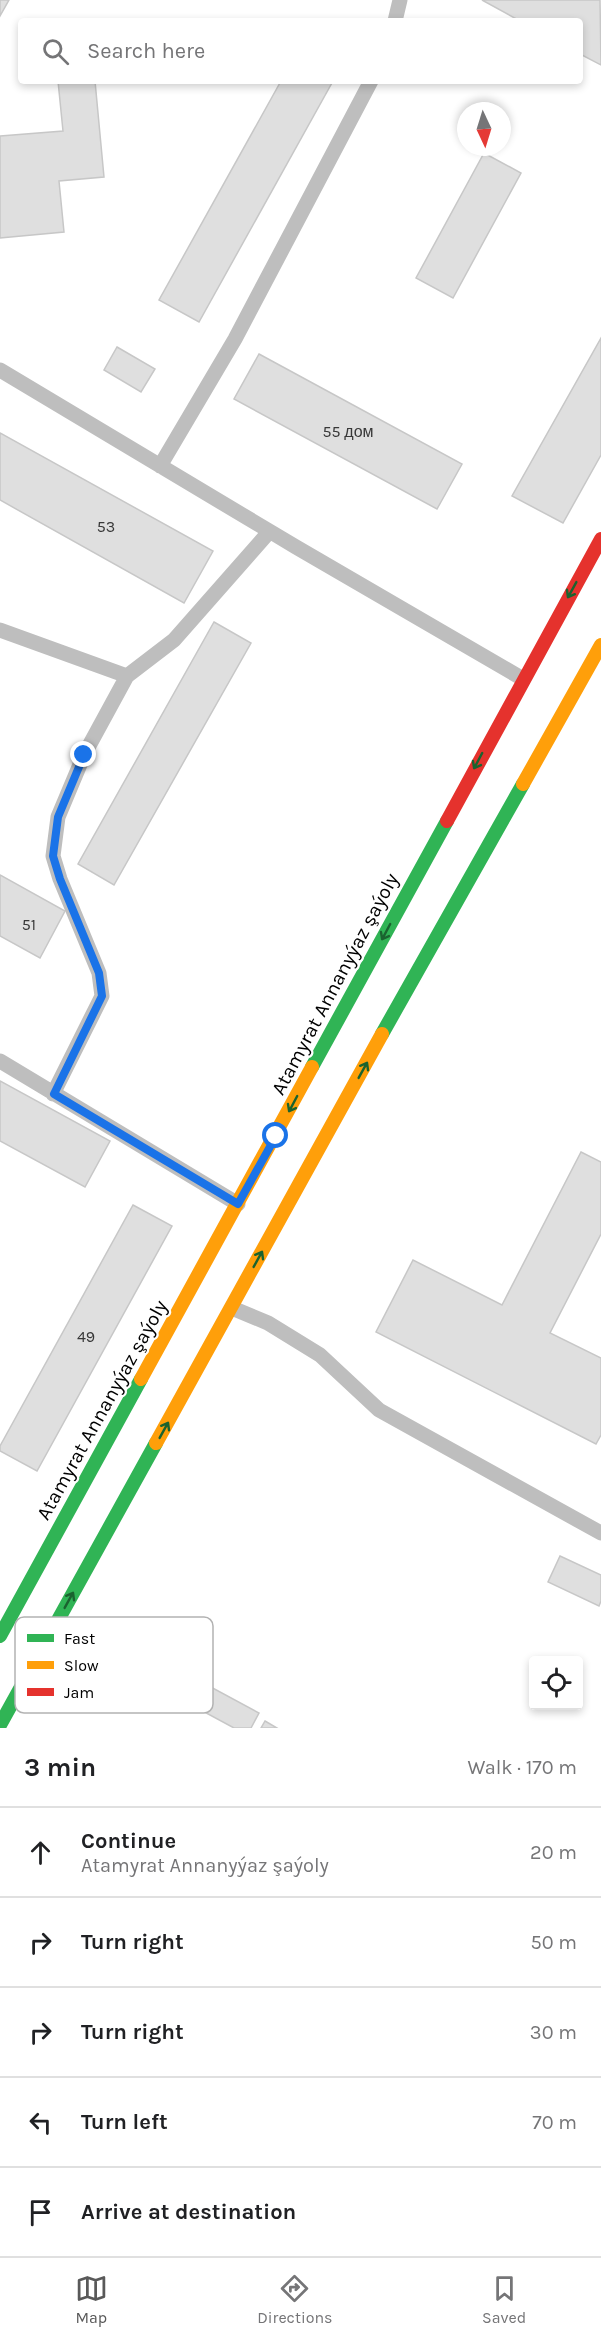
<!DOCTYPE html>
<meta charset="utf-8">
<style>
body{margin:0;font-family:Karla,sans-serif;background:#f6f6f6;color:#202124}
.controls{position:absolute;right:18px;bottom:18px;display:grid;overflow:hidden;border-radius:6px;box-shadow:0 3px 9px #0003}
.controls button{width:54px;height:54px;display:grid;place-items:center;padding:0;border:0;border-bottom:2px solid #e0e0e0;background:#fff;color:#202124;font:30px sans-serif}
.compass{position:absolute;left:457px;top:102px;width:54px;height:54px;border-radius:50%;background:#fff;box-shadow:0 3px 9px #0003;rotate:176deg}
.stop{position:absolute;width:18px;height:18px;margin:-14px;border:4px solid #1a73e8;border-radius:50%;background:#fff}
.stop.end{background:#1a73e8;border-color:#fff;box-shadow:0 2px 6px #0008}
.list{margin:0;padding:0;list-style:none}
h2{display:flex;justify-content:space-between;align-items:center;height:78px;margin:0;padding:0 24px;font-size:26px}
h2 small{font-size:20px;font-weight:400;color:#757577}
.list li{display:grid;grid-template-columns:39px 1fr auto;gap:18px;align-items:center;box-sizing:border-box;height:90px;padding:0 24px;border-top:2px solid #e0e0e0}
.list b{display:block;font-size:22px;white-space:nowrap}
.list p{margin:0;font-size:20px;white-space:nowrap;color:#757577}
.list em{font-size:20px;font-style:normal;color:#757577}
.icon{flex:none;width:33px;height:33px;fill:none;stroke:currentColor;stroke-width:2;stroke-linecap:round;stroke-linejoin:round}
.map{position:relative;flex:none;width:601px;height:1728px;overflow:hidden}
.search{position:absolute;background:#fff;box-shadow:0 3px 9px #0003;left:18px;right:18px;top:18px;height:66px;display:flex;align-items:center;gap:15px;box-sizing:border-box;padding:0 21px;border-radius:6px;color:#757577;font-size:22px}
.sheet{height:528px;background:#fff}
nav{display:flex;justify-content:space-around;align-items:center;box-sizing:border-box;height:84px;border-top:2px solid #e0e0e0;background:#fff;font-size:16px;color:#757577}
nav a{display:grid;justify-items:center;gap:3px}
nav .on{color:#595959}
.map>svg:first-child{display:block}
.building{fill:#dfdfdf;stroke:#c7c7c7;stroke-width:1.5}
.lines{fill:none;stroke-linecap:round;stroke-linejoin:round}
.lane{stroke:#bebebe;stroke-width:15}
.fast{stroke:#30b455;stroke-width:14}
.slow{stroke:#ff9f0a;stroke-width:14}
.jam{stroke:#e5322d;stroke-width:14}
.oneway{stroke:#1a632f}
.route{stroke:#1a73e8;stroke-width:8}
.labels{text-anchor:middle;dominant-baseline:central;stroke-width:4.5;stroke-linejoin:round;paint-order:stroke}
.number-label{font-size:16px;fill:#383838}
.street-label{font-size:20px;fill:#000;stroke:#fff}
.key{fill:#fff;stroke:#b2b2b2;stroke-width:1.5}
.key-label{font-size:16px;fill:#000}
</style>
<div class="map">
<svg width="601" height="1728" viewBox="0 0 601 1728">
<rect width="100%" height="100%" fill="#fff"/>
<!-- building -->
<path class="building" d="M0,0H9L0,16Z
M482,0H600L601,65L580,54V21H520Z
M58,81H95L104,177L59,181L64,232L0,238V136L63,131Z
M281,81H333L199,322L159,300Z
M484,153L521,173L453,298L416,278Z
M601,338V455L563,523L512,496Z
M117,347L155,369L141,392L104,370Z
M259,354L462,464L437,509L234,399Z
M0,433L213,551L184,603L0,500Z
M214,622L251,643L114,885L78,864Z
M0,875L65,911L40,958L0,936Z
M0,1081L110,1141L85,1187L0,1141Z
M581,1152L601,1162V1234L550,1333L601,1358V1435L596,1444L376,1332L413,1260L502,1305Z
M133,1205L172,1226L37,1471L0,1451V1446Z
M560,1556L601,1575V1601L599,1606L548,1582Z
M157,1658L259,1713L251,1728H234L145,1680Z
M265,1721L277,1728H261Z"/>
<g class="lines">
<!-- lane -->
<path class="lane" d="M395,21L400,0
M0,370L296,547L523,679
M160,466L235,339L371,81
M0,630L127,676
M0,1061L238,1204
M53,1094L102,996L99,973L60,879L53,856L58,817L84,755L127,676L174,640L269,532
M232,1308L268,1323L320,1355L379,1410L601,1533"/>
<!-- fast -->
<path class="fast" d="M382,1034L523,784
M312,1067L447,821
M0,1636L141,1379
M0,1725L156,1443"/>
<!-- slow -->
<path class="slow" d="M523,784L601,645
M141,1379L312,1067
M156,1443L382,1034"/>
<!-- jam -->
<path class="jam" d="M447,821L601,539"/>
</g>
<!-- one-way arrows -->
<defs><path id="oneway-shaft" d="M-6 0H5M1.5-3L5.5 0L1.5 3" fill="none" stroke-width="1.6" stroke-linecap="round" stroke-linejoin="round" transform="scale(1.5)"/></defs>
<g class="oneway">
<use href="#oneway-shaft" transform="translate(572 590) rotate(119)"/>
<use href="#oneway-shaft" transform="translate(478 761) rotate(118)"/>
<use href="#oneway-shaft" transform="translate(386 932) rotate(118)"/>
<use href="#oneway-shaft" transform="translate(363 1070) rotate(-61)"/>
<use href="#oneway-shaft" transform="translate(293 1104) rotate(118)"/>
<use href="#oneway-shaft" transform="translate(258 1259) rotate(-61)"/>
<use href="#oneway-shaft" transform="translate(164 1430) rotate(-61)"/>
<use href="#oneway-shaft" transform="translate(69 1600) rotate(-61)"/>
</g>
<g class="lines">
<!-- route -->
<path class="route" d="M84,755L58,817L53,856L60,879L99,973L102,996L54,1094L238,1204L276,1136"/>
</g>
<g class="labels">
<!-- number labels -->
<g class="number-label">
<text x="348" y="431">55 дом</text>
<text x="106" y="526">53</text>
<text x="29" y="924">51</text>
<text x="86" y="1336">49</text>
</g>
<!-- street labels -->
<g class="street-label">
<text transform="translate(335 984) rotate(-62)">Atamyrat Annanyýaz şaýoly</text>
<text transform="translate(102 1410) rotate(-61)">Atamyrat Annanyýaz şaýoly</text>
</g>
</g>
<!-- legend -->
<rect x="15" y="1617" width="198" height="96" rx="9" class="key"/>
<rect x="27" y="1634" width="27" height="8" fill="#30b455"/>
<rect x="27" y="1661" width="27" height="8" fill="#ff9f0a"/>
<rect x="27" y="1688" width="27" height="8" fill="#e5322d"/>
<g class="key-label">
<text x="64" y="1644">Fast</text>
<text x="64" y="1671">Slow</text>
<text x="64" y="1698">Jam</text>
</g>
</svg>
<div class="controls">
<button><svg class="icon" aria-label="locate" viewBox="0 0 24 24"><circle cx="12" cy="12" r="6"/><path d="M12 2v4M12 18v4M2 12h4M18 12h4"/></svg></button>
</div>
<svg class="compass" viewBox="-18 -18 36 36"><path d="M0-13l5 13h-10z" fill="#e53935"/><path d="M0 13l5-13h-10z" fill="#757577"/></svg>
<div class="stop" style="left:276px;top:1136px"></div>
<div class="stop end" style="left:84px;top:755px"></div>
<div class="search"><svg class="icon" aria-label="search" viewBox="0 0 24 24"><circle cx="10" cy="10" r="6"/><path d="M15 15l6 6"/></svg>Search here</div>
</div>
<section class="sheet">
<h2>3 min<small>Walk · 170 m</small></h2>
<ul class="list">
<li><svg class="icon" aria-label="ahead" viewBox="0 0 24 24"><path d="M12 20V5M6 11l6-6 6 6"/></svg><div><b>Continue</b><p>Atamyrat Annanyýaz şaýoly</p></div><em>20 m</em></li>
<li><svg class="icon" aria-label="right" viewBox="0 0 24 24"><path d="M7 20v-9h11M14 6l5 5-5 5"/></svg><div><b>Turn right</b></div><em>50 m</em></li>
<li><svg class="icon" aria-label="right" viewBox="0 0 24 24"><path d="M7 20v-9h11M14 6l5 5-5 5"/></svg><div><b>Turn right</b></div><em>30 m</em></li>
<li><svg class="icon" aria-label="left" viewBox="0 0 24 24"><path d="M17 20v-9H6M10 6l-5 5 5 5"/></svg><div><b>Turn left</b></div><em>70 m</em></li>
<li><svg class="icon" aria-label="arrive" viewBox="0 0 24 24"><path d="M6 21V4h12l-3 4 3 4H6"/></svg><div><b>Arrive at destination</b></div></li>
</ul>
</section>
<nav>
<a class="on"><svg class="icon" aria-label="map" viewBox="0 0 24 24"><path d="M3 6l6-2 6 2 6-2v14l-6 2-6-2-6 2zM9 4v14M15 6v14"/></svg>Map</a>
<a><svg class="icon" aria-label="directions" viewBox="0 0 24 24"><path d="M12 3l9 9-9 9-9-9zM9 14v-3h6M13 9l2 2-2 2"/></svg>Directions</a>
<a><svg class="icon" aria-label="saved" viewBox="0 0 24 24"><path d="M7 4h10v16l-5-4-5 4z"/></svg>Saved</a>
</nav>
